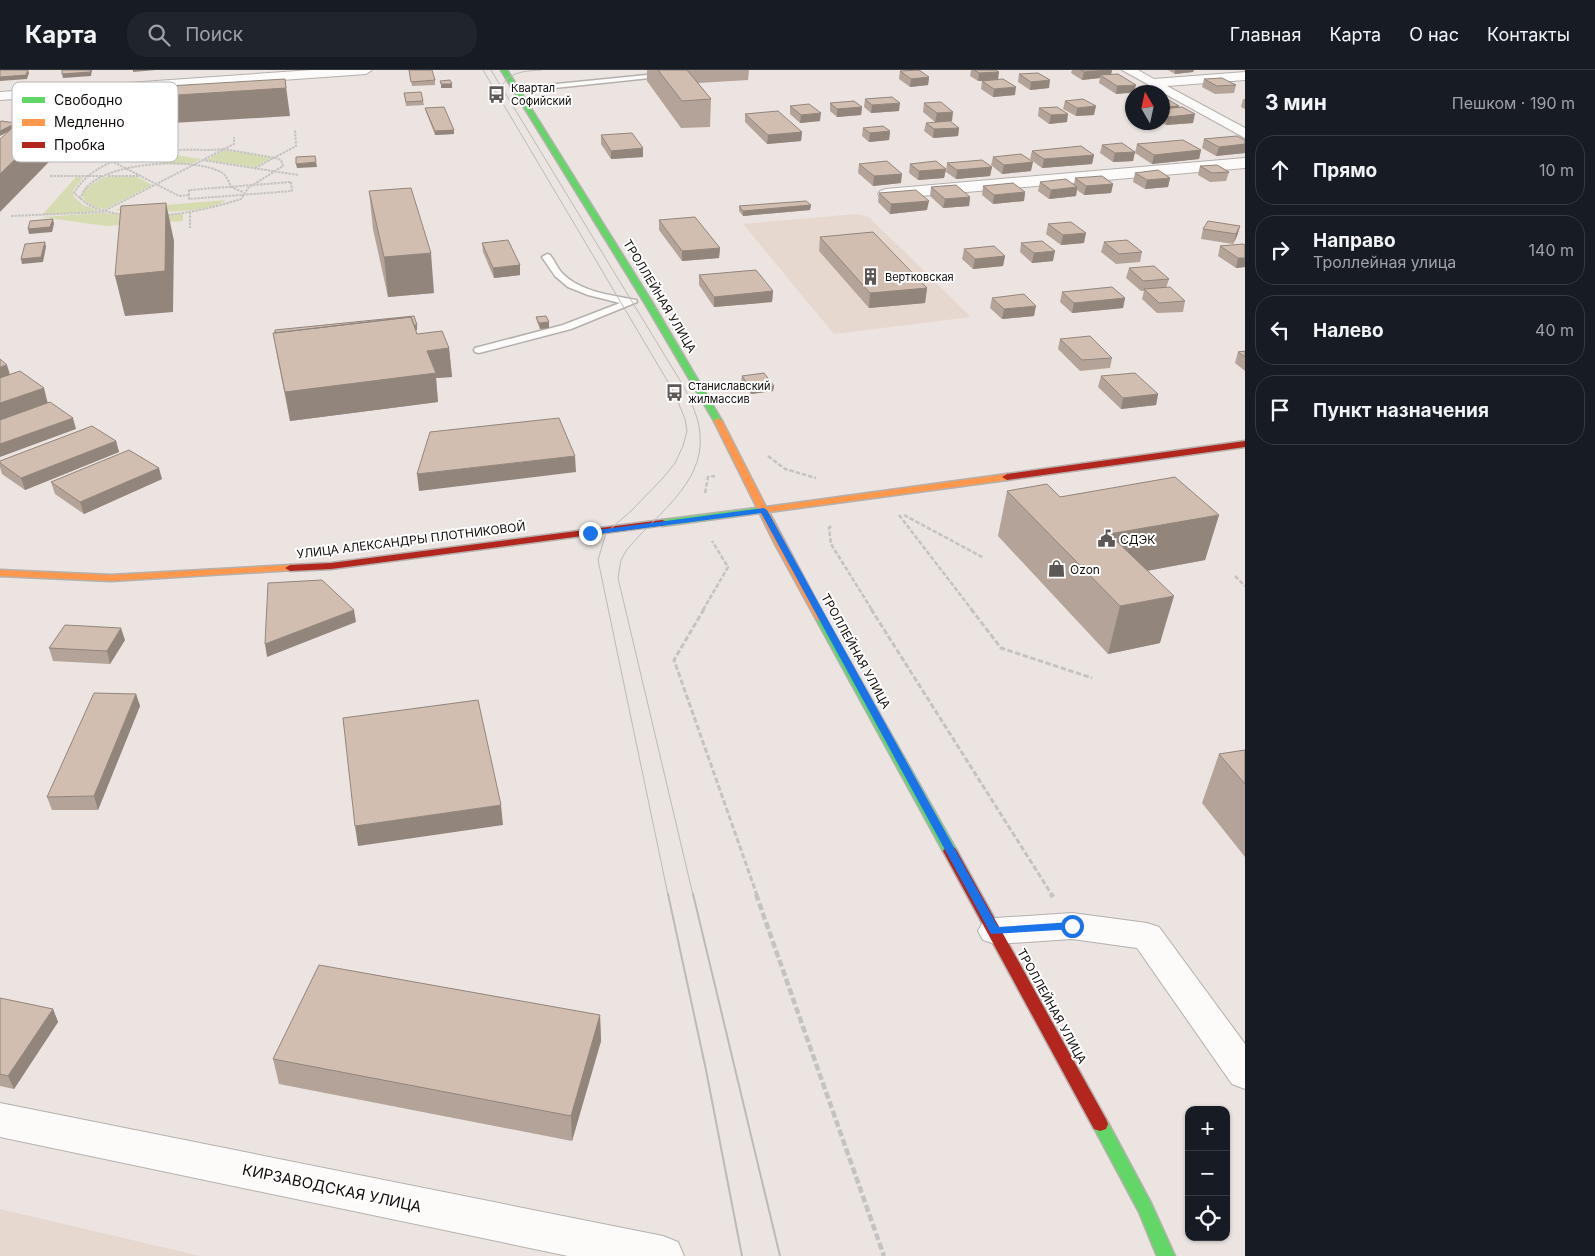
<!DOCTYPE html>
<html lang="ru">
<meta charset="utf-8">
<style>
body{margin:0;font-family:Inter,sans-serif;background:#20242c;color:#f1f3f6}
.controls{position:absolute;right:15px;bottom:15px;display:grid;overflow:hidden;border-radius:10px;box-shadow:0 1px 4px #0004}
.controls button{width:45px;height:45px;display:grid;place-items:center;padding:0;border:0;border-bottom:1px solid #363941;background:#171b24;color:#f1f3f6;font:25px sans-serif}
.compass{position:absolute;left:1125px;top:15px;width:45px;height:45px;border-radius:50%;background:#171b24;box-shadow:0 1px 4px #0004;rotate:351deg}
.stop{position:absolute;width:15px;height:15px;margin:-11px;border:4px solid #1a73e8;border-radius:50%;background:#fff}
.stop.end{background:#1a73e8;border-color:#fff;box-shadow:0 1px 5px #0008}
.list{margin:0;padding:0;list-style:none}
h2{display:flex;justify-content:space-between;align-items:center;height:65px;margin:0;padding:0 20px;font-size:21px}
h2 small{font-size:16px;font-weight:400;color:#9ea1a6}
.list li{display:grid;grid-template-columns:32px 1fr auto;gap:15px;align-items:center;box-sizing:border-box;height:70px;margin:0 10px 10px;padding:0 10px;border:1px solid #363941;border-radius:20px}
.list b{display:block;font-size:19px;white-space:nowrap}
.list p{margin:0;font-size:16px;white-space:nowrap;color:#9ea1a6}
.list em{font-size:16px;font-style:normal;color:#9ea1a6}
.icon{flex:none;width:28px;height:28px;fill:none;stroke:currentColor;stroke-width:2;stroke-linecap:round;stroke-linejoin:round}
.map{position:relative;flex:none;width:1245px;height:1186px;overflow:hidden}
header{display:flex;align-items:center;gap:30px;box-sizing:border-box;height:70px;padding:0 25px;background:#171b24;border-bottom:1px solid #363941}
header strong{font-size:24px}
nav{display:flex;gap:28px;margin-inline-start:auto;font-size:18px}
.search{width:350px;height:45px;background:#20242c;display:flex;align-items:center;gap:12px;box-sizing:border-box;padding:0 18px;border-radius:20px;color:#9ea1a6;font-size:19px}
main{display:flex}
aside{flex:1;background:#171b24}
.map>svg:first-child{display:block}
.built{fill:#e6d8cf}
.green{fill:#d7dbb1}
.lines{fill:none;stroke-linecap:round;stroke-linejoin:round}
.lane-casing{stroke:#b5b0ac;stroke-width:3}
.street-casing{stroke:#b5b0ac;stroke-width:2}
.fast-casing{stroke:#b5b0ac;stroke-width:3}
.slow-casing{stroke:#b5b0ac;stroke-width:3}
.jam-casing{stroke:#b5b0ac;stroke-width:3}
.path-far3{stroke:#c5c3c2;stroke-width:2;stroke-dasharray:2.5 1;stroke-linecap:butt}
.path-far2{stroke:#c5c3c2;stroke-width:2.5;stroke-dasharray:4.5 2;stroke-linecap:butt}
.path-far1{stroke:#c5c3c2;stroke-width:3;stroke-dasharray:5.5 2.5;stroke-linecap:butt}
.path{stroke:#c5c3c2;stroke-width:4.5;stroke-dasharray:7 3;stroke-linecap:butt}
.lane{fill:#fcfbfa;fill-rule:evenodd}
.street{fill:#fcfbfa;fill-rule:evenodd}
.fast{fill:#63d668;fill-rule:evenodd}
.slow{fill:#ff974d;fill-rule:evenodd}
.jam{fill:#b3261e;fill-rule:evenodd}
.tram-far1{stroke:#bcbab9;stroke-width:1}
.tram{stroke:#bcbab9;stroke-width:2}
.wall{fill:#b4a398}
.shaded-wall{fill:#92857c}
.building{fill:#d1beb1;stroke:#92857c}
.route{fill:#1a73e8}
.labels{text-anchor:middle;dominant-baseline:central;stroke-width:4;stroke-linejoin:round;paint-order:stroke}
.far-poi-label{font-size:11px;fill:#100c0a;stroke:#fff;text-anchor:start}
.street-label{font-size:12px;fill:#100c0a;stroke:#fff}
.poi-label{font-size:12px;fill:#100c0a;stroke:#fff;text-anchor:start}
.near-street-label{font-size:15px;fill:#100c0a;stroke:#fff}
.key{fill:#fff;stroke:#b7b6b6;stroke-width:1}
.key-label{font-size:14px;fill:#100c0a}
</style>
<header>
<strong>Карта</strong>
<div class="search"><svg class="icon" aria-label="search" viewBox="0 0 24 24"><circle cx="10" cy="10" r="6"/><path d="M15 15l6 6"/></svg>Поиск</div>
<nav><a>Главная</a><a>Карта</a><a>О нас</a><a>Контакты</a></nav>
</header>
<main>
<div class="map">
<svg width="1245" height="1186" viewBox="0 0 1245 1186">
<rect width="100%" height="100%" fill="#ebe4e0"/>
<!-- built -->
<path class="built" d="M856,144L869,147L971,247L834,264L743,154Z
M0,1139L200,1186H0Z"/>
<!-- green -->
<path class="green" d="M224,80L272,88L254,97L206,90Z
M162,83L201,89L191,94H162Z
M76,107H83L73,120V126L83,135L100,141L42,145Z
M104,107H137L152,115L105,139C95,137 85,135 82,125L86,118Z
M226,130C212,144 138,143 116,140L117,139Z
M103,143L134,146L183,144V151L106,156L41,147Z"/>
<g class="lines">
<defs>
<path id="lane" d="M667,3L671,5L669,6L516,22L512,20L516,18Z
M547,184L550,185C554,190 557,197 561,202C579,222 611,225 636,230L637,232L571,259L479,283L475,282L474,280L475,278L563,255L620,233L588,225L568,217L555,206L542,187Z"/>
<path id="street" d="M312,0H372L366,4L0,30V22Z
M1122,0H1138L1154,9L1245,2V10L1167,16L1245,58V68Z
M1245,88V98L886,129L880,127L878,124L880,121L886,119Z
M1072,843L1147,853L1159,857L1245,974V1019L1232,1014L1137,878L1072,869L995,874L983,870L978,861L983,852L995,848Z
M0,1033L663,1166L678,1172L684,1186H568L0,1067Z"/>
<path id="fast" d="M501,0H507L652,232L722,351L721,353H715L714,351L644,232Z
M764,437L767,438L769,440L767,442L662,456L657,453L662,450Z
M821,546L826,549L957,781L955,784H945L943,781L816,549Z
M1100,1047L1106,1049L1151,1133L1175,1186H1157L1139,1142L1092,1054L1094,1049Z"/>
<path id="slow" d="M718,348L722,351L766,437L1007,404L1012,407L1007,410L769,442L826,549L821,552L816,549L775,474L714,351Z
M290,495L294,496L295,498L294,500L111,511L0,506V500L111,505Z"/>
<path id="jam" d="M1245,371V377L1007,410L1002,407L1007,404Z
M662,450L665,451L667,453L665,455L331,499L290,501L285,498L290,495L331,493Z
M950,776L955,778L957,781L1106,1049L1108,1054L1106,1059L1100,1061L1094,1059L943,781L945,778Z"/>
</defs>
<!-- lane casing -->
<use href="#lane" class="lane-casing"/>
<!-- street casing -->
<use href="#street" class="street-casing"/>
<!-- fast casing -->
<use href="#fast" class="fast-casing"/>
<!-- slow casing -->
<use href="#slow" class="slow-casing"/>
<!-- jam casing -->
<use href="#jam" class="jam-casing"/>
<!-- path-far3 -->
<path class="path-far3" d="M83,76L179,126L189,125
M223,79L276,88L281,90L283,96L248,118L241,129C198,143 132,156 89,135C84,132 79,127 74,123C94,88 143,81 180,80C195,79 209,81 223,79Z
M202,90L298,105
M255,98L296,76L295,60
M50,106H102
M108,106H139
M291,112L292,121L189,129V120Z
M80,129C82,125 84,119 88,116C112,92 191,87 221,102C228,106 228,113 232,117C235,119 240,121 243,122
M190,142V158
M11,146L102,142L234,74V67"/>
<!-- path-far2 -->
<path class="path-far2" d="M768,386L785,399L816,408
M705,423L708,407L715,406
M899,445L972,540
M904,445L984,488
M831,456L829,458L831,474L872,540
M1235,506L1245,516
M703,540L728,497L712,471"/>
<!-- path-far1 -->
<path class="path-far1" d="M704,539L674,590L757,825
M871,539L1052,825
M971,539L1001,578L1092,608"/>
<!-- path -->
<path class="path" d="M756,824L884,1186
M1051,824L1053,827"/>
<!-- lane -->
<use href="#lane" class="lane"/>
<!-- street -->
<use href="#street" class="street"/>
<!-- fast -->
<use href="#fast" class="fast"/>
<!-- slow -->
<use href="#slow" class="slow"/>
<!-- jam -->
<use href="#jam" class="jam"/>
<!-- tram-far1 -->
<path class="tram-far1" d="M483,0L674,322L685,349L687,361L683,376L675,393L663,408L631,441L606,463L598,490L668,825
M491,0L684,317C691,332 699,348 700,364C705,415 653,446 626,481L621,490L618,508L693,825
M502,16C509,1 527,1 542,0"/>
<!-- tram -->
<path class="tram" d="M668,824L706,1000L742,1186
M693,824L780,1186"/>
</g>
<!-- wall -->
<path class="wall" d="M409,0L435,10V15L412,16Z
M647,0H749L748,10L698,13L711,29L710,57L681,58L647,11Z
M971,0H996L998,9L1015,25L993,27L981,19L982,11H978L970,6Z
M1072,0H1112L1111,5L1132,23L1116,24L1099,13L1100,8L1082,10L1071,3Z
M1168,0H1194L1193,2L1175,4Z
M900,1L929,7L928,15L910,17L899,9Z
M1019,4L1049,18L1030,20L1018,12Z
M1204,9L1236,15L1234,23L1215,24L1202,17Z
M404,23L423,31L424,35L406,36Z
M1162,26L1179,37L1193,53L1166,55L1161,52H1162Z
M865,29L899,41L871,43L864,37Z
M1243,29H1245V39L1241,37Z
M1065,31L1094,45L1076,46L1063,39Z
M830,33L862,37L861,45L837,47L830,41Z
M924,33L952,51L935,52L923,42Z
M790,36L820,51L800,53L790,44Z
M425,38L454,60V64L435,65L426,42Z
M1039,38L1067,52L1049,54L1038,46Z
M745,44L802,62L801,71L767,74L745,52Z
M926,53L959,58L958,66L933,68L924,61Z
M863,58L890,61L889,70L869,72L862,66Z
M601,65L643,87L611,89L601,74Z
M1204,69L1245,70V83L1216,86L1202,78Z
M1137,74L1201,80L1199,89L1152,94L1135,83Z
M1102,75L1135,82L1133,91L1113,92L1100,83Z
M1032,81L1094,85L1092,94L1042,98L1030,89Z
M993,87L1031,101L1002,104L991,95Z
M947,93L992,97L990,106L956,109L946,102Z
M859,94L901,113L873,116L858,103Z
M910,94L946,99L944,108L918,110L909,103Z
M1200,96L1229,102L1226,111L1210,112L1198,105Z
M1135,103L1170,108L1168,117L1145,119L1133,112Z
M1075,108L1113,114L1111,123L1084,125L1077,120L1076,126L1049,129L1038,121L1040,112L1074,115Z
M983,116L1025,122L1024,131L993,134L982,125Z
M931,117L970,127L969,136L943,138L930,126Z
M369,121L434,223L388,227L373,159Z
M879,123L927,140L890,144L878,132Z
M811,135L810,140L743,146L739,141V136Z
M659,150L720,178L719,188L682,191L659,160Z
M1048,154L1084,173L1061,175L1046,164Z
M1240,156L1237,166L1233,174L1201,169L1203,159Z
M820,167L927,218L925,233L869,238L819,181Z
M1104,172L1142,182L1140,192L1116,194L1101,182Z
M482,173L520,195V205L494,208L483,182Z
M1021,173L1053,191L1032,193L1020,182Z
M1245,175V197L1236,198L1218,186L1220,176Z
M964,179L1005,186L1003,196L973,199L962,189Z
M1129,198L1169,209L1166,218L1185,231L1183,242L1157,243L1142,229L1144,221H1141L1126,208Z
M699,205L773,221L772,232L714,237L699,215Z
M1062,222L1125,228L1123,238L1072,243L1060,232Z
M992,228L1034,246L1002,249L990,238Z
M536,247L549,258L540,259L537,252Z
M417,255V260L416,261L417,264L449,278L452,307L436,308L438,332L290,351L278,291L273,263Z
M1060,269L1112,288L1110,298L1080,301L1058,279Z
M1245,281V301L1235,293L1238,282Z
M742,306L774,316L773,321L751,324L741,312Z
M1101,306L1158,324L1156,335L1121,339L1098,317Z
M116,371L119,382L25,420L2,404L0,397V391Z
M162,409L84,444L55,424L51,412Z
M1007,421L1219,445L1205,490L1147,501L1160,573L1108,584L998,466Z
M125,570L110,594L53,591L49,578Z
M136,624L140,636L98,740H52L47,727Z
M1245,680V787L1202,733L1219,684Z
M0,928L53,939L58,952L14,1019L0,1016Z
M600,945L601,971L572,1071L279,1014L273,989Z"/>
<!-- shaded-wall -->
<path class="shaded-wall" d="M28,0L29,3L27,9L0,11V7Z
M91,0H92L91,6L63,8L62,4Z
M133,0H156L133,2Z
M1112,0L1110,8L1100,5V8L1082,10L1084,2Z
M1175,0H1194L1193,2L1175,4Z
M999,2L998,10L978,11L979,3Z
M929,7L928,15L910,17L911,9Z
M285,9L290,46L122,56L116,29Z
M1050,10L1049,18L1030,20L1031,12Z
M441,14H452V18H441Z
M1136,15L1134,22L1116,24L1117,16Z
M1016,17L1015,25L993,27L994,19Z
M80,26L87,53L0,142V104Z
M900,33L899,41L871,43L872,35Z
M1096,36L1094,45L1076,46L1077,38Z
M1179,36L1177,44H1162V37Z
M862,37L861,45L837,47V39Z
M953,42L952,51L935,52L937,43Z
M821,43L820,51L800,53L801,45Z
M1068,44L1067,52L1049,54L1051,45Z
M1195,44L1193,53L1166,55L1168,47Z
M16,53L17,57L0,66V61Z
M959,58L958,66L933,68L934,59Z
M454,60V64L435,65V61Z
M890,61L889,70L869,72L870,63Z
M802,62L801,71L767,74L768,65Z
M1245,74V83L1216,86L1219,77Z
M643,78V87L611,89V81Z
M1201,80L1199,89L1152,94L1154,85Z
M1135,82L1133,91L1113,92L1115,83Z
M1094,85L1092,94L1042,98L1044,89Z
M316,92L317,97L297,98L296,94Z
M1033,92L1031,101L1002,104L1004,95Z
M992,97L990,106L956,109L957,100Z
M946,99L944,108L918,110L919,101Z
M902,104L901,113L873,116L874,106Z
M1170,108L1168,117L1145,119L1147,110Z
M1113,114L1111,123L1084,125L1086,116Z
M1077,117L1076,126L1049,129L1051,120Z
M1025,122L1024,131L993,134L994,125Z
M970,127L969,136L943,138L945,129Z
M929,131L927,140L890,144L891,134Z
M166,133L174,171L173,242L125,246L115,206Z
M811,135L810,140L743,146V141Z
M53,149L54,154L52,162L29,164L28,159Z
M1240,156L1237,166L1233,174L1236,164Z
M1086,163L1084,173L1061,175L1063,165Z
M45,172L46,177L43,192L22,194L21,189Z
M720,178L719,188L682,191V181Z
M1055,181L1053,191L1032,193L1034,183Z
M431,183L434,223L388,227L384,187Z
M1005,186L1003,196L973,199L975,189Z
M1238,188H1245V197L1236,198Z
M520,195V205L494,208L493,198Z
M927,218L925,233L869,238L870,223Z
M773,221L772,232L714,237V227Z
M1125,228L1123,238L1072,243L1074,233Z
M1036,236L1034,246L1002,249L1004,239Z
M549,252V258L540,259L539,253Z
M417,255V260L276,275Z
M449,278L452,307L436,308L438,332L290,351L285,322L427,281Z
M7,295L12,311L0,314V297Z
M774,316L773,321L751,324V319Z
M44,318L48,334L0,351V333Z
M1158,324L1156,335L1121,339L1123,328Z
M73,348L76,359L0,387V374Z
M116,371L119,382L25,420L21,408Z
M575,386L576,402L419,421L417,404Z
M159,398L162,409L84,444L80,432Z
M1219,445L1205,490L1097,510L1109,464Z
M1174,526L1160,573L1108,584L1120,536Z
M354,540L356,552L267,587L265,574Z
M121,558L125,570L110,594L107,581Z
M136,624L140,636L98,740L94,726Z
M501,735L503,755L358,776L355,756Z
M53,939L58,952L14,1019L8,1006Z
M600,945L601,971L572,1071L571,1046Z"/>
<!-- building -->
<path class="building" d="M0,0H28L26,5L0,7Z
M62,0H91L90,2L62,4Z
M409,0H432L435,10L411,12Z
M658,0H687L711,29L682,31Z
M919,0L929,7L911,9L900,1Z
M974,0H996L999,2L979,3Z
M1081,0H1109L1084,2Z
M1038,3L1050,10L1031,12L1019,4Z
M1118,4L1136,15L1117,16L1100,5Z
M1222,8L1236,15L1217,16L1204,9Z
M285,9L286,18L116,29L119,19Z
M1003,9L1016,17L994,19L982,11Z
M450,10L452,14H441L440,11Z
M421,22L423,31L406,32L404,23Z
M47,26H80L0,104V69Z
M1162,26L1179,36L1162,37Z
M892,27L900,33L872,35L865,29Z
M1083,29L1096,36L1077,38L1065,31Z
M854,31L862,37L837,39L830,33Z
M941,32L953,42L937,43L924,33Z
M809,34L821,43L801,45L790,36Z
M444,37L454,60L435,61L425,38Z
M1057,37L1068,44L1051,45L1039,38Z
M1182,37L1195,44L1168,47L1162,44V39Z
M778,41L802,62L768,65L745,44Z
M1,51L16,53L0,61V52Z
M950,51L959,58L934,59L926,53Z
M883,56L890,61L870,63L863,58Z
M632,63L643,78L611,81L601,65Z
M1237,66L1245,70V74L1219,77L1204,69Z
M1183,70L1201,80L1154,85L1137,74Z
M1122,73L1135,82L1115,83L1102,75Z
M1081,76L1094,85L1044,89L1032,81Z
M1021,84L1033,92L1004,95L993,87Z
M315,86L316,92L296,94V87Z
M982,90L992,97L957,100L947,93Z
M887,91L902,104L874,106L859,94Z
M936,91L946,99L919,101L910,94Z
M1217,95L1229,102L1212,103L1200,96Z
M1158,100L1170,108L1147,110L1135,103Z
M1102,106L1113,114L1086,116L1075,108Z
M1066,109L1077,117L1051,120L1040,112Z
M1013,113L1025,122L994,125L983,116Z
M956,115L970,127L945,129L931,117Z
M411,118L431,183L384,187L369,121Z
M916,120L929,131L891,134L879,123Z
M806,131L811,135L743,141L739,136Z
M166,133L165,201L115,206L121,136Z
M695,147L720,178L682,181L659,150Z
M53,149L50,157L28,159L30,151Z
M1208,151L1240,156L1236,164L1203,159Z
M1071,152L1086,163L1063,165L1048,154Z
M873,162L927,218L870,223L820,167Z
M508,170L520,195L493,198L482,173Z
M1127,170L1142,182L1119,184L1104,172Z
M1042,171L1055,181L1034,183L1021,173Z
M45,172L41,187L21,189L25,174Z
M1243,174L1245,175V188H1238L1220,176Z
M994,176L1005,186L975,189L964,179Z
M1154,196L1169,209L1143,211L1129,198Z
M756,200L773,221L714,227L699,205Z
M1112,217L1125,228L1074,233L1062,222Z
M1170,217L1185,231L1159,233L1144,219Z
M1024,224L1036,236L1004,239L992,228Z
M414,246L417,255H414L411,247L275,263V260Z
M546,246L549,252L539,253L536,247Z
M411,247L417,264L442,261L449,278L427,281L436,303L285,322L273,263Z
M1090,266L1112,288L1082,290L1060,269Z
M1245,281V287L1238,282Z
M0,289L7,295L0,297Z
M20,301L44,318L0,333V308Z
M764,303L774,316L751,319L742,306Z
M1135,303L1158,324L1123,328L1101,306Z
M50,332L73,348L0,374V350Z
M559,348L575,386L417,404L430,362Z
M92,356L116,371L21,408L0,393V391Z
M129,380L159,398L80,432L51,412Z
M1175,407L1219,445L1109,464L1174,526L1120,536L1007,421L1047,414L1060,427Z
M322,510L354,540L265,574L268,513Z
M65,555L121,558L107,581L49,578Z
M94,623L136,624L94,726L47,727Z
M478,630L501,735L355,756L343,648Z
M1245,680V714L1219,684Z
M319,895L600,945L571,1046L273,989Z
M0,928L53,939L8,1006L0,1004Z"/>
<!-- route -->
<path class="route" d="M764,438L767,440L998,857L1072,852L1077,856L1076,859L991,864L761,443L590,465L586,463L590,461Z"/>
<!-- icons -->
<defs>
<symbol id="bus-bare" viewBox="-9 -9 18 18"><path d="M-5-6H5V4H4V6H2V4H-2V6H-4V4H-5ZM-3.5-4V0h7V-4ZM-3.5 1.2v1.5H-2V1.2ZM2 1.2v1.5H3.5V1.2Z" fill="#5d5855" stroke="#fff" stroke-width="2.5" paint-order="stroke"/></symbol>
<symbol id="building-bare" viewBox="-9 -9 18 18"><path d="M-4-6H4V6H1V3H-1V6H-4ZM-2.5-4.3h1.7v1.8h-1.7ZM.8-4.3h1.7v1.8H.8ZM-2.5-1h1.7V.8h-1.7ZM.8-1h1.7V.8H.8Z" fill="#5d5855" stroke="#fff" stroke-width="2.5" paint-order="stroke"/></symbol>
<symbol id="civic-bare" viewBox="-9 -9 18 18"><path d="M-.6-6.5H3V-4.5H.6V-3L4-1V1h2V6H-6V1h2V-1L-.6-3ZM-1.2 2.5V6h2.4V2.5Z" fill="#5d5855" stroke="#fff" stroke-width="2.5" paint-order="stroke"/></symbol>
<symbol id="shop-bare" viewBox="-9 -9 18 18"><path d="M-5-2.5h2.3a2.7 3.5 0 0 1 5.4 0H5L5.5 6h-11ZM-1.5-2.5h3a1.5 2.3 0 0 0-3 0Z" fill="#5d5855" stroke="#fff" stroke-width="2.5" paint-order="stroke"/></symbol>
</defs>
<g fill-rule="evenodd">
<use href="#bus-bare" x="484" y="12" width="25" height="25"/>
<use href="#building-bare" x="858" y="194" width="25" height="25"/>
<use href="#bus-bare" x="662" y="310" width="25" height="25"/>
<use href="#civic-bare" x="1094" y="456" width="25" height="25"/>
<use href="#shop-bare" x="1044" y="486" width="25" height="25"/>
</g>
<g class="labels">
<!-- far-poi labels -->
<g class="far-poi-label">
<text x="511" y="18">Квартал<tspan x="511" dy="13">Софийский</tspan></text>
<text x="885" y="207">Вертковская</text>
<text x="688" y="316">Станиславский<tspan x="688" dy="13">жилмассив</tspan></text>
</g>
<!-- street labels -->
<g class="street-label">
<text transform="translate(660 226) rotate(59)">ТРОЛЛЕЙНАЯ УЛИЦА</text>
<text transform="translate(411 470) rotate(-7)">УЛИЦА АЛЕКСАНДРЫ ПЛОТНИКОВОЙ</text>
<text transform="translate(856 581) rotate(61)">ТРОЛЛЕЙНАЯ УЛИЦА</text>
<text transform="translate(1052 936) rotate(61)">ТРОЛЛЕЙНАЯ УЛИЦА</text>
</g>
<!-- poi labels -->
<g class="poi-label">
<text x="1120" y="469">СДЭК</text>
<text x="1070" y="499">Ozon</text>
</g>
<!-- near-street labels -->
<g class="near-street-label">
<text transform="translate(332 1118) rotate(12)">КИРЗАВОДСКАЯ УЛИЦА</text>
</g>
</g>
<!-- legend -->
<rect x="12" y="12" width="166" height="80" rx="8" class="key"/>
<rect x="22" y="27" width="23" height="6" fill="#63d668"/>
<rect x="22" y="49" width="23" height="7" fill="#ff974d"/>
<rect x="22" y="72" width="23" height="6" fill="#b3261e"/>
<g class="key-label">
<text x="54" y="35">Свободно</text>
<text x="54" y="57">Медленно</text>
<text x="54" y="80">Пробка</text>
</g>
</svg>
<div class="controls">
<button>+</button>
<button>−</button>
<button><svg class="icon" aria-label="locate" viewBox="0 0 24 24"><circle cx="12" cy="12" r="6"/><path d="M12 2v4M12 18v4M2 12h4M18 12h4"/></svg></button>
</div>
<svg class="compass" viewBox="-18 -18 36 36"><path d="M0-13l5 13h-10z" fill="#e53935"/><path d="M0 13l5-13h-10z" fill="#9ea1a6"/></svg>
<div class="stop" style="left:1072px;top:856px"></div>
<div class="stop end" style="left:590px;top:463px"></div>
</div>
<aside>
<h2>3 мин<small>Пешком · 190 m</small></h2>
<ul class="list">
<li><svg class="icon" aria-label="ahead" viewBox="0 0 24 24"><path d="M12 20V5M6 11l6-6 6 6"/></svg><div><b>Прямо</b></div><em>10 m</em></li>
<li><svg class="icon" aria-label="right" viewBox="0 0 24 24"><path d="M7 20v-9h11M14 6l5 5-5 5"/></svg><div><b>Направо</b><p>Троллейная улица</p></div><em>140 m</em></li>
<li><svg class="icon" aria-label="left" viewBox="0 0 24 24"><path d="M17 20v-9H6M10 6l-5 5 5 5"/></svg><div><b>Налево</b></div><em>40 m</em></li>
<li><svg class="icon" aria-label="arrive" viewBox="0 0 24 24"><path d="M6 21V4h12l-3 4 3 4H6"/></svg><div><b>Пункт назначения</b></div></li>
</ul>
</aside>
</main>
